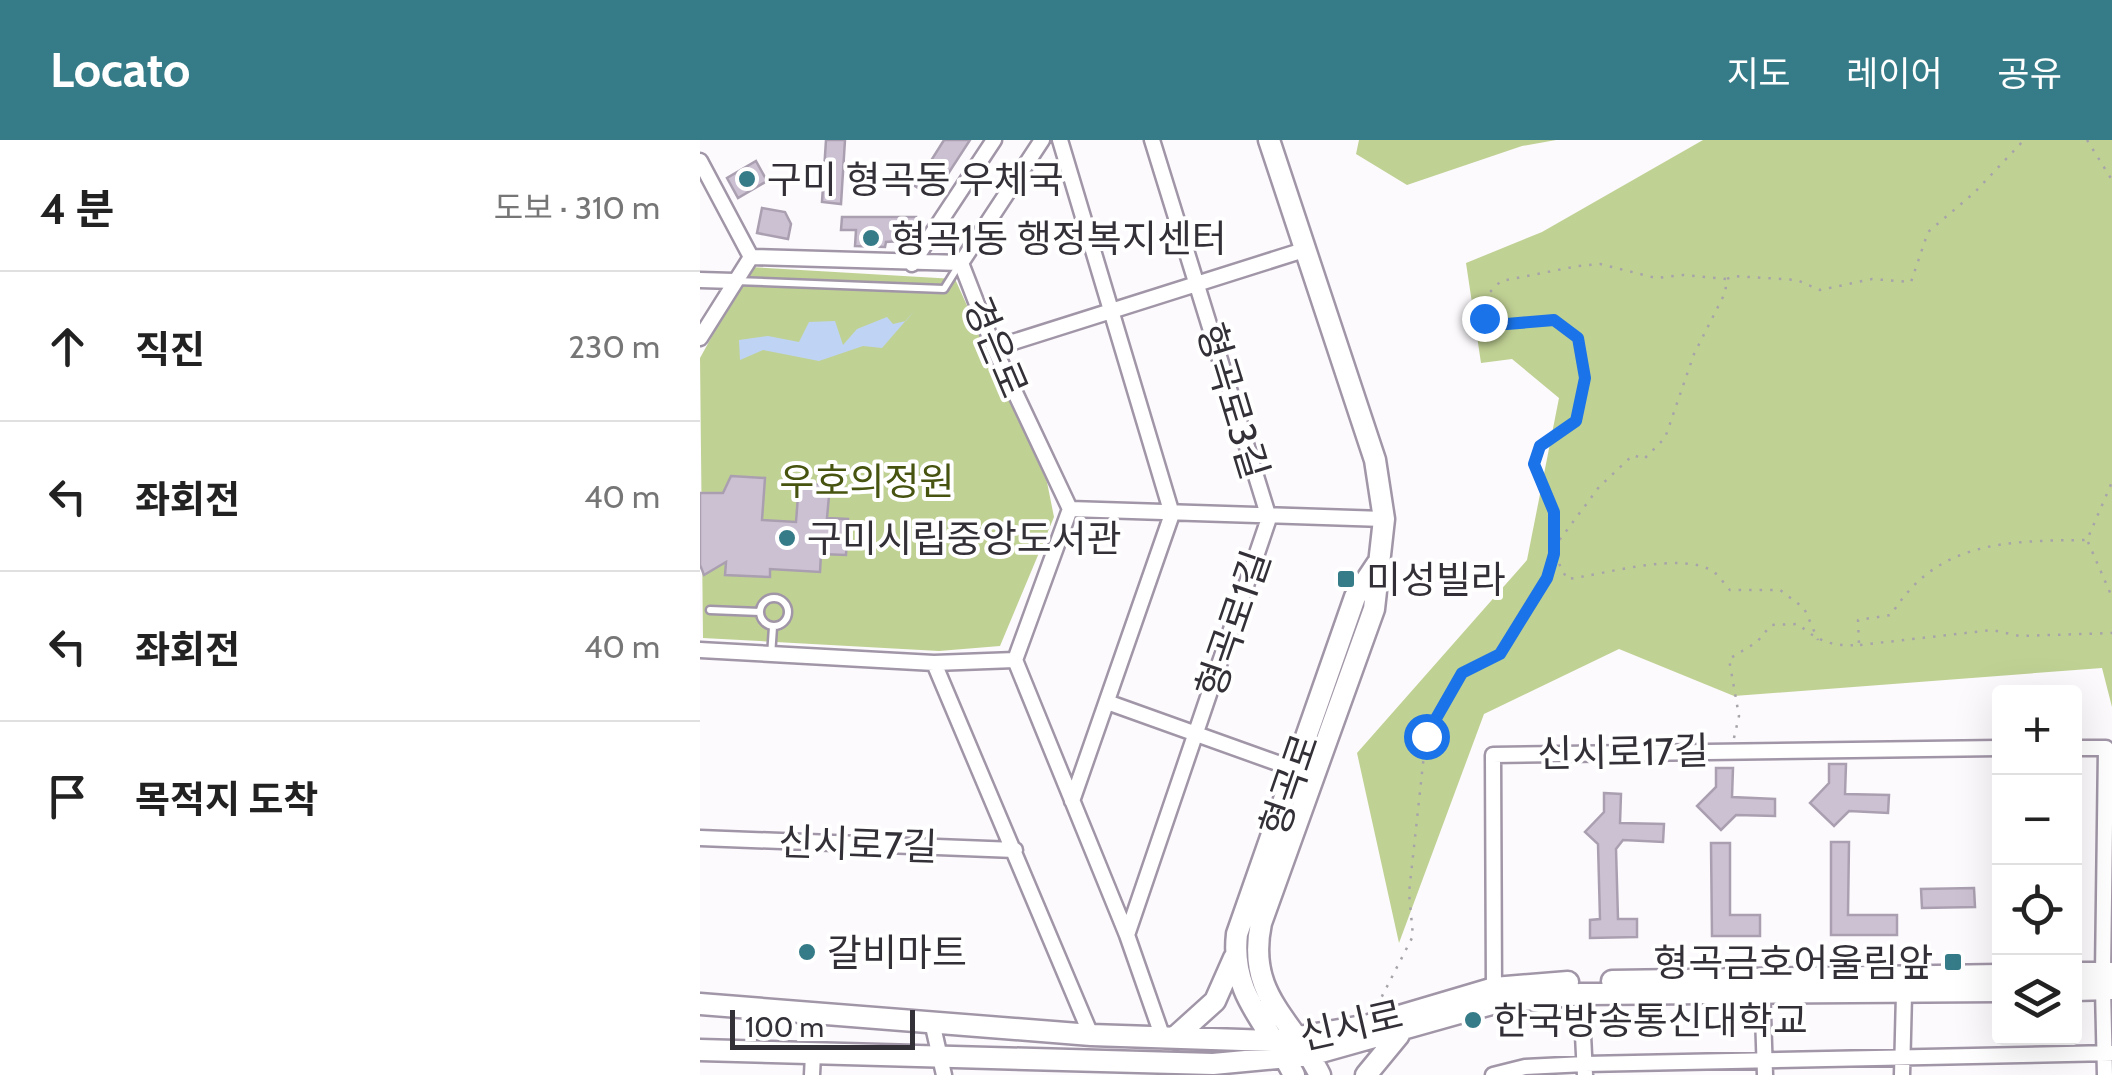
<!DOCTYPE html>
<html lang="ko">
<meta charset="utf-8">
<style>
body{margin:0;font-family:Cabin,"Noto Sans KR",sans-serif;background:#f2f2f2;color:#222}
.controls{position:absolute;right:30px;bottom:30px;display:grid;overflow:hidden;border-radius:10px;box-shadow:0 10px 40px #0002}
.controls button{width:90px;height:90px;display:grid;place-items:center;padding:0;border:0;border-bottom:2px solid #e0e0e0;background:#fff;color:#222;font:50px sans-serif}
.scale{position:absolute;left:30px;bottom:25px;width:185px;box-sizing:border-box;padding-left:10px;border:5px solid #343037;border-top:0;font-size:28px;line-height:35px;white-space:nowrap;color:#343037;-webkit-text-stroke:8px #fff;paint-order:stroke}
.stop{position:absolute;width:30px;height:30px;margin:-22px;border:8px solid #1a73e8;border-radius:50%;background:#fff}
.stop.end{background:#1a73e8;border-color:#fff;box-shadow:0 2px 10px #0008}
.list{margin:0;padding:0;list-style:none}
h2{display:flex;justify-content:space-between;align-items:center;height:130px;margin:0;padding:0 40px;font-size:42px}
h2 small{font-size:32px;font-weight:400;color:#767676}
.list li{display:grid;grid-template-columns:65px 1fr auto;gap:30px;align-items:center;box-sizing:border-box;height:150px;padding:0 40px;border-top:2px solid #e0e0e0}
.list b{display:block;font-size:38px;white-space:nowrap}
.list em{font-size:32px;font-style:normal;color:#767676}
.icon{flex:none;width:55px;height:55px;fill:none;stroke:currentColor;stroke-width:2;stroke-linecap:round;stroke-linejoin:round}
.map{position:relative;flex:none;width:1412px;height:935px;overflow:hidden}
header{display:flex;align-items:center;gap:60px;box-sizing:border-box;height:140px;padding:0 50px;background:#367c88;color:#fff}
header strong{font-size:48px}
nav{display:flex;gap:55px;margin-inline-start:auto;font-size:35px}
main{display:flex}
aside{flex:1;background:#fff}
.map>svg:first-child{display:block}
.green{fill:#c0d194}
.water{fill:#bfd4f5}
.building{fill:#ccc1d3;stroke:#aa9fb0;stroke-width:2.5}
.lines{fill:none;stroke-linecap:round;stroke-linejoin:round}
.lane-casing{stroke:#a196a7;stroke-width:11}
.street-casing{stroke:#a196a7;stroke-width:19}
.secondary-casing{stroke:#a196a7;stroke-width:25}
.path{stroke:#a7a4a9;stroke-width:2.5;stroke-dasharray:2.5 8;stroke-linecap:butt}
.lane{stroke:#fff;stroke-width:6}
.street{stroke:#fff;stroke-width:14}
.secondary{stroke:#fff;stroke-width:20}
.route{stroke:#1a73e8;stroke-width:12}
.poi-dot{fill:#367c88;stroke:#fff;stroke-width:4}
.labels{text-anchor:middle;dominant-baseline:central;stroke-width:8;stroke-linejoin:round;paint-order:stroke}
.poi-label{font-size:38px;fill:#343037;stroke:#fff;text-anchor:start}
.street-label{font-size:38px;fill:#343037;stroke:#fff}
.park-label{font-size:38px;fill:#465410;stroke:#fff}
</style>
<header>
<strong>Locato</strong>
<nav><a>지도</a><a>레이어</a><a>공유</a></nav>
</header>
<main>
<aside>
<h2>4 분<small>도보 · 310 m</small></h2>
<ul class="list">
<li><svg class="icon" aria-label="ahead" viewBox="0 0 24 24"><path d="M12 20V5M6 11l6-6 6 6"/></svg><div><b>직진</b></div><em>230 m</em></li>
<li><svg class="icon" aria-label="left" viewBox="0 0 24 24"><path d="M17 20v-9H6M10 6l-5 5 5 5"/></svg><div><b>좌회전</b></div><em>40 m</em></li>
<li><svg class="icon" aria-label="left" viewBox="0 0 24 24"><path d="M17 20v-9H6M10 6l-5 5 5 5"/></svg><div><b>좌회전</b></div><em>40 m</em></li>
<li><svg class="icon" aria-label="arrive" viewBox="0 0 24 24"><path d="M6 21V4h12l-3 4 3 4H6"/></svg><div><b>목적지 도착</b></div></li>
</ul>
</aside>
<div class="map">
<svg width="1412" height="935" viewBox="0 0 1412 935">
<rect width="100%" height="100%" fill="#fcfafd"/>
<!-- green -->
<path class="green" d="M659,0H856L822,6L707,45L656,14Z
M1003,0H1412V567L1402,528L1034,556L919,509L784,574L699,803L657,613L827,420L859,258L812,219L781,223L766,123L842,92Z
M50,127L255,139L347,342L354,377L300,506L239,511L3,498L0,218Z"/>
<!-- water -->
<path class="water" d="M215,170L182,208L163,206L119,221L63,210L40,220L39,200L68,196L99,202L109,182L135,181L143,205L157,189L187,177L193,184L206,181Z"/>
<!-- building -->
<path class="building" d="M126,0H145L141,64L122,62Z
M244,0H270L233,57L215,46Z
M56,21L67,41L38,58L27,38Z
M62,68L85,72L91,84L88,99L57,93Z
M142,77H216L215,100L186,102L185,107L155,106L156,90H141Z
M31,336L65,338L62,380L96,382L99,343L130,345L127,378L148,379L146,415L121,414L120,432L70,429V437L25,435L26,422L4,435L0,425V353H23Z
M1129,624H1146L1145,654L1189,655L1188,673L1149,671L1134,686L1110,663L1129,643Z
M1016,628H1033L1032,657L1075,659V676L1036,675L1021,690L997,666L1016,647Z
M904,653L921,654L920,683L964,684L963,702L923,700L916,709L918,779H937V797L890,798V780L900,779L898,704L885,692L904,672Z
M1131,702H1149L1148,775H1197V795H1131Z
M1011,703H1030V775H1060V796H1012Z
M1274,748L1275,767L1222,768L1221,749Z"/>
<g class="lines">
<defs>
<path id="lane" d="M35,141L244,149L259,125
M60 472a14 14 0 1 1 28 0a14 14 0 1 1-28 0Z
M10,470L60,472
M71,516L73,487"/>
<path id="street" d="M360,0L472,374L372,661
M0,21L51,117
M261,123L342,0
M212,124L294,0
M0,140L34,141
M0,198L51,117L261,123
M294,208L607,109
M370,369L684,379
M0,510L234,523L315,520L370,369L294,208L261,123
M315,520L427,795L463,898
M234,523L391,895
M407,562L594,629
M1374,608H1406L1403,833
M0,698L315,710
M427,795L569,378L452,0
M1062,844L1065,935
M1403,849L1405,935
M794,853L793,615L1300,608
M881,854L885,935
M232,882L244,935
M112,935L113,914
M793,935L825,927L885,924L1412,913
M1202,935L1204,854"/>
<path id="secondary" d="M569,0L675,320L684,379L674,469L561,783C546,855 591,877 620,935
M1374,833H1412
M912,841L1300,835
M1374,850L1412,849
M0,864L391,895L575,901L669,885L794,848L868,842
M474,898L515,861L534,818
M0,910L513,924L610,915L795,863L881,854L1300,851
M594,935C569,884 530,856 537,794L655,457L677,424
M666,935L699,895"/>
</defs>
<!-- lane casing -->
<use href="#lane" class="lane-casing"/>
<!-- street casing -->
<use href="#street" class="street-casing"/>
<!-- secondary casing -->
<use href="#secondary" class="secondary-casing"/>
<!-- path -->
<path class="path" d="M1387,0L1412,40
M1026,139L983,135L956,138L900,124L878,126L801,141L777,165L784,178L807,185L854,180L877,198L885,239L876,281L840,306L835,324L854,371V414L867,439C903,435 982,410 1014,432C1020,437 1025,445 1030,450H1080L1104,468L1118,500
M1388,402L1412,457
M1160,505L1292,490L1320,496L1412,493
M1034,598L1039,576L1029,519L1057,502L1071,485L1098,484C1118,501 1132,507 1159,505L1158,480L1191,475C1237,400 1307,401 1387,400L1412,342
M677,866L713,796L709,753L726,596L761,533L800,514L847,438L858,402L899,347L933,315L944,319L965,298L994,214L1025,153L1027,139L1033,136L1097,140L1120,150L1172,139L1211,142L1228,92L1274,53L1324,0"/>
<!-- lane -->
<use href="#lane" class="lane"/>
<!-- street -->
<use href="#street" class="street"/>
<!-- secondary -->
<use href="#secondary" class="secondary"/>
</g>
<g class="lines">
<!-- route -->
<path class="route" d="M726,596L762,533L800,514L847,438L854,414V372L834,324L840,306L876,281L885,238L878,198L854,180L807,184L784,178"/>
</g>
<!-- markers -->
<g class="poi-dot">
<circle cx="47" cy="39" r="10"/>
<circle cx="171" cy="98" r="10"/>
<circle cx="87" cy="398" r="10"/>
<rect x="636" y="429" width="20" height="20" rx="5"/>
<circle cx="107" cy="812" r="10"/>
<rect x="1243" y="812" width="20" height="20" rx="5"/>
<circle cx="773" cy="880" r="10"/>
</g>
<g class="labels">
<!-- poi labels -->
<g class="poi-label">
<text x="67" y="39">구미 형곡동 우체국</text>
<text x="191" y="98">형곡1동 행정복지센터</text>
<text x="107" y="398">구미시립중앙도서관</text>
<text x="666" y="439">미성빌라</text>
<text x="127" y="812">갈비마트</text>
<text x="1233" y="822" text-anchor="end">형곡금호어울림앞</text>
<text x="793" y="880">한국방송통신대학교</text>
</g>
<!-- street labels -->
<g class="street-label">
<text transform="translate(296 207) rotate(67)">경은로</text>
<text transform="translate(533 261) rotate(73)">형곡로3길</text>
<text transform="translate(533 484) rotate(-71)">형곡로1길</text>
<text transform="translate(923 612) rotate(-1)">신시로17길</text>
<text transform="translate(589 645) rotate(-71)">형곡로</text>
<text transform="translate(158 704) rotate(2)">신시로7길</text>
<text transform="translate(651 885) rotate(-13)">신시로</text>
</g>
<!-- park labels -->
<g class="park-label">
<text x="167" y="341">우호의정원</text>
</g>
</g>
</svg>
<div class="controls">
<button>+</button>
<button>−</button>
<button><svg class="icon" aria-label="locate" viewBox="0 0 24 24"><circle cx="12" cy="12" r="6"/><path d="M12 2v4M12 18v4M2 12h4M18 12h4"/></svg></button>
<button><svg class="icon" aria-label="layers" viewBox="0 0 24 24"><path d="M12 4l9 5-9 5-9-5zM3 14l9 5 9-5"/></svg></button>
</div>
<div class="scale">100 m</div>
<div class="stop" style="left:726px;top:596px"></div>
<div class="stop end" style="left:784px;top:178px"></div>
</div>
</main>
